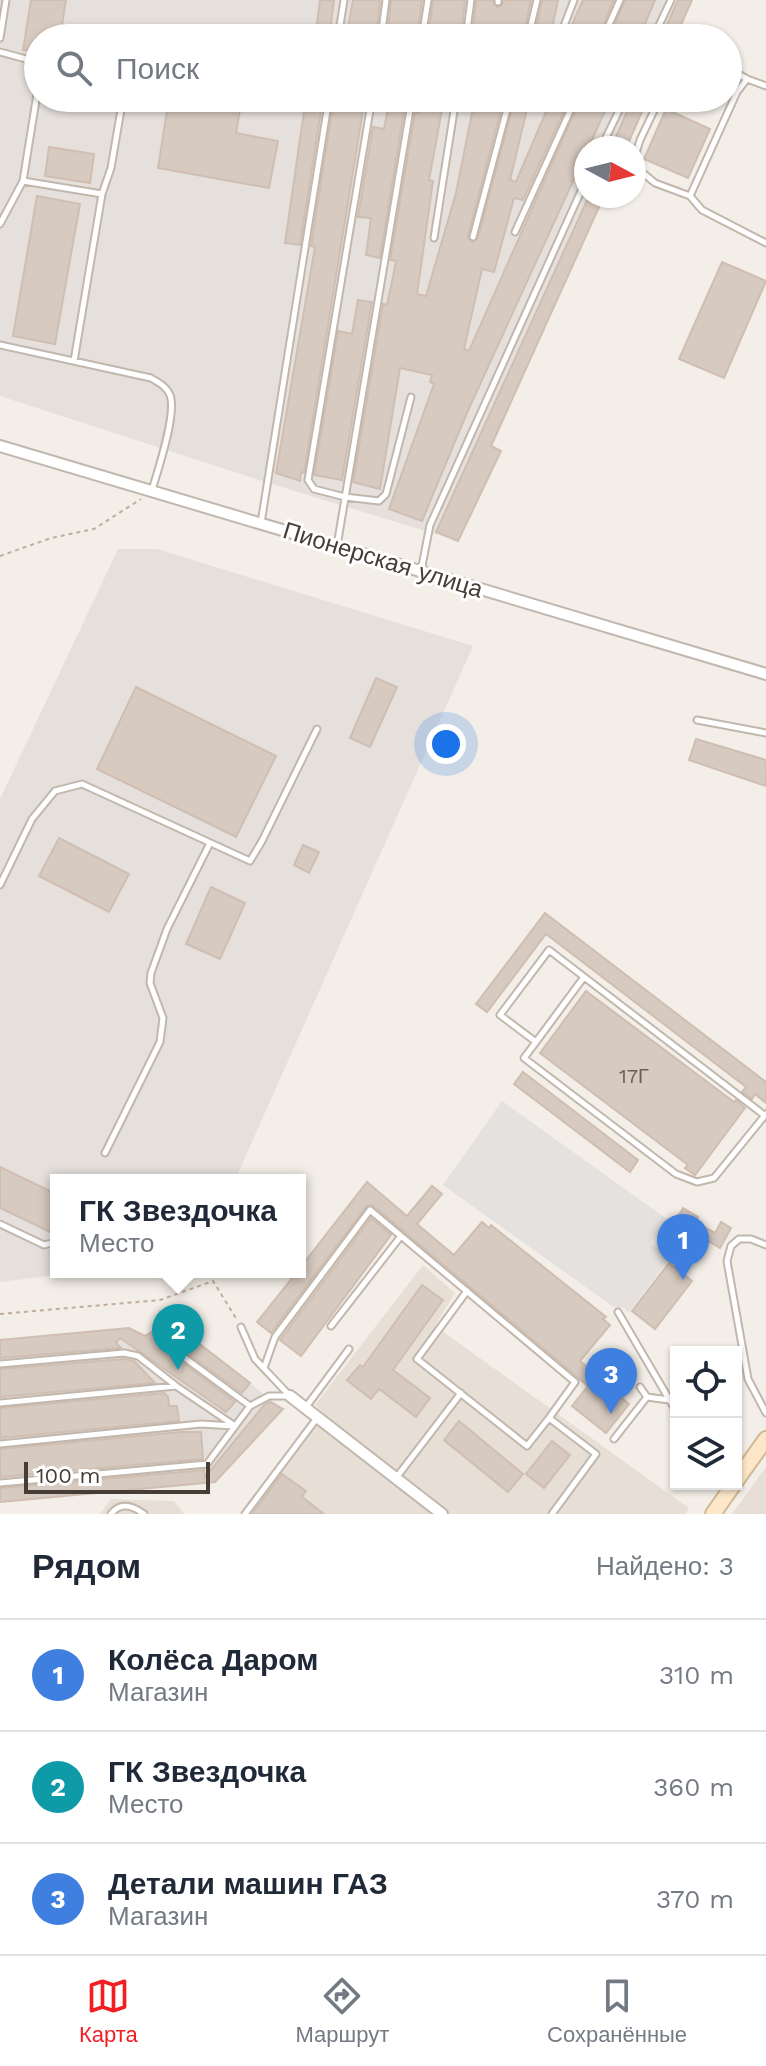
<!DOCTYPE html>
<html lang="ru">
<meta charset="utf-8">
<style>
body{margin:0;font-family:"Work Sans",sans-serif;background:#f2f2f3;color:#1f2937}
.controls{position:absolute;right:24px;bottom:24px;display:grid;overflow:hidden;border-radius:0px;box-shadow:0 2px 6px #0004}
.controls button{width:72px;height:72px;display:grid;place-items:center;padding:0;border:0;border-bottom:2px solid #e0e1e3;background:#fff;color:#1f2937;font:40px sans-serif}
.compass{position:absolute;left:574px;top:136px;width:72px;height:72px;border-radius:50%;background:#fff;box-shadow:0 2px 6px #0004;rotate:97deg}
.scale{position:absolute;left:24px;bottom:20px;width:186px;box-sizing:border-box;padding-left:8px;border:4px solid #463d36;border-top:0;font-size:22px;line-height:28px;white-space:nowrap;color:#463d36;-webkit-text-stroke:6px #fff;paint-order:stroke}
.you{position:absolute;left:446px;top:744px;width:28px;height:28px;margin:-20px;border:6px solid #fff;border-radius:50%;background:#1a73e8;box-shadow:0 0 0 12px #1a73e833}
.badge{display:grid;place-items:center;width:52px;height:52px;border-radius:50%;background:#f31e22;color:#fff;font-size:26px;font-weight:700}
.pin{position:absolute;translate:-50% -66px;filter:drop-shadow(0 2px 4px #0008)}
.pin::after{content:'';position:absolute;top:42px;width:28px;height:24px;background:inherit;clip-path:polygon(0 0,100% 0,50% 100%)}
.popup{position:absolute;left:50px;top:1174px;width:256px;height:104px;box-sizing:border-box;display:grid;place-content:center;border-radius:0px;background:#fff;filter:drop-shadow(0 2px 6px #0005);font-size:26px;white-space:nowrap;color:#747a83}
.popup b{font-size:30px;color:#1f2937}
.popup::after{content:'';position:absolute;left:50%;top:100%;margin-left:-16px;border:16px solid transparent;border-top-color:#fff}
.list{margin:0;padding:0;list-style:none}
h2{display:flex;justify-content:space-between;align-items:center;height:104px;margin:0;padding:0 32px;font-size:34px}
h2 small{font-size:26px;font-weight:400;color:#747a83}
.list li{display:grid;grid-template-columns:52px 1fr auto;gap:24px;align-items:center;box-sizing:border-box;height:112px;padding:0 32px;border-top:2px solid #e0e1e3}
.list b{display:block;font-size:30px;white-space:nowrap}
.list p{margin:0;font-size:26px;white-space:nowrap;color:#747a83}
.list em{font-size:26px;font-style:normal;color:#747a83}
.icon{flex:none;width:44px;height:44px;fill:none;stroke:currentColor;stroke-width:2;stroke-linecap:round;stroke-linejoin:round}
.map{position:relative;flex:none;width:766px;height:1514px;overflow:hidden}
.search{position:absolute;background:#fff;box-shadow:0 2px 6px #0004;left:24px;right:24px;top:24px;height:88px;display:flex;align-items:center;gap:20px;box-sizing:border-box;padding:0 28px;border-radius:44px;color:#747a83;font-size:30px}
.sheet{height:440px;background:#fff}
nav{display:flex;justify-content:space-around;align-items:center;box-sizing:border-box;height:112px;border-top:2px solid #e0e1e3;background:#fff;font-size:22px;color:#747a83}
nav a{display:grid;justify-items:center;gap:4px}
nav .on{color:#f31e22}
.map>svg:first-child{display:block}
.residential{fill:#e7dfd6}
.industrial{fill:#e6e0dc}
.parking{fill:#e4e1df}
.building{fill:#d7cac0;stroke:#cfbeb1;stroke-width:2;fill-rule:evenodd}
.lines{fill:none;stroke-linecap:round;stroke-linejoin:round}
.lane-casing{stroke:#c1b7ad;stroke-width:9}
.street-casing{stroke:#c1b7ad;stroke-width:14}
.secondary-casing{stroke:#d2b998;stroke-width:18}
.path{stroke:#c0ad9c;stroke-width:2;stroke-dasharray:4 4;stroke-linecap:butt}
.lane{stroke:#fff;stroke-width:5}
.street{stroke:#fff;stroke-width:10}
.secondary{stroke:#fde7c8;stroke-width:14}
.labels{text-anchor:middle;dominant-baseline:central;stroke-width:6;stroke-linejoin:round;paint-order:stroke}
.number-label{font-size:20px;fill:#6a6058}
.street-label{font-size:24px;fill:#463d36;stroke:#fff}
</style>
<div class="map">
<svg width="766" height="1514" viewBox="0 0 766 1514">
<rect width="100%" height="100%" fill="#f3eee7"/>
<!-- residential -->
<path class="residential" d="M423,1265L455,1293L435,1326L689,1508L685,1514H250L324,1413L315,1405Z
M766,1467V1514H732Z
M111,1499L174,1501L184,1514H100Z"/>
<!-- industrial -->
<path class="industrial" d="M0,0H692L675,38H38V98H648L626,148H586V196H604L491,445L501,451L458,541L262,481L0,396Z
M118,549H157L473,646L235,1180H56V1272H80L0,1282V799Z
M161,1326L179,1328L283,1409L215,1482L0,1502V1340L128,1328L145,1336Z"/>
<!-- parking -->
<path class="parking" d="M502,1101L667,1219L650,1243L671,1257L629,1312L622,1307L619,1311L443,1185Z"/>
<!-- building -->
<path class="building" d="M31,0H66L60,38H38V52L23,50Z
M320,0H334L329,38H315Z
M353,0H380L376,38H346Z
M391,0H422L417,38H387Z
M433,0H465L461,38H428Z
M476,0H492L497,7L502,5L504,0H531L523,38H472Z
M542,0H558L550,38H534Z
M583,0H614L598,38H566Z
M625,0H655L639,38H609Z
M678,0H692L675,38H661Z
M169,98H242L236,133L278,141L269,188L158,168Z
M306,98H323L300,245L285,243Z
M334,98H365L304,473L301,472L300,481L276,473L315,247L311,246Z
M420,98H444L429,180L433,181L417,294L426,296L456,193L475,98H504L468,236L472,242L478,238L515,98H570L523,200L514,198L494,272L482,269L464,349L469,351L581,98H611L466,415L422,521L389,509L434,384L430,382L432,375L400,368L380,489L353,482L383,304L387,305L393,277L396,261L390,260L415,113H418ZM529,101L548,107L516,182L510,180Z
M633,98H648L626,148H611Z
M388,108L404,111L380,258L366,255L371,218L358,217L373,127L384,129Z
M666,109L710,129L688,178L644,159Z
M49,147L94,154L90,183L45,176Z
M37,196L80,204L55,344L13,336Z
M589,196H604L491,446L501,451L458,541L436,532Z
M722,262L766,281L724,378L679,359Z
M358,300L372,302L342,480L314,475L338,331L352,334Z
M376,678L397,687L370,747L350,738Z
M136,687L276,756L236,837L97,769Z
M696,739L766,760V786L689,760Z
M59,838L129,874L109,912L39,876Z
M303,845L319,852L309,873L294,865Z
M211,887L245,903L220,959L186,944Z
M545,913L766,1082V1103L755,1094L752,1099L742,1092L746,1087L546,934L487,1012L476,1004Z
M586,991L734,1102L736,1100L745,1108L695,1175L685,1168L688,1165L540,1053Z
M523,1072L638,1160L630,1172L514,1084Z
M0,1167L56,1194V1219L50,1232L0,1208Z
M367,1182L407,1216L432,1186L442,1194L417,1224L454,1255L482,1222L489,1228L491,1225L606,1317L603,1319L610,1325L580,1361L629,1404L606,1433L572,1406L588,1386L372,1205L366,1207L271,1333L257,1322L297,1272H300V1268Z
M683,1208L698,1217L695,1222L715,1233L721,1222L731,1228L720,1248L690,1230L687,1237L671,1228Z
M371,1218L391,1235L301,1356L280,1340Z
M669,1263L692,1281L655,1329L632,1311Z
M422,1285L443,1300L393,1370L430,1398L416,1417L379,1389L371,1399L347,1380L360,1365L363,1367Z
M161,1326L179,1328L250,1383L242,1393L173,1343H166L167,1351L235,1402L226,1412L120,1338L116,1343L121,1348L0,1358V1340L129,1328L145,1336Z
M124,1359L134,1361L155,1383L0,1397V1369Z
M164,1393L168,1397L169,1406H177L179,1421L0,1438V1408Z
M270,1402L283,1409L215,1482L0,1502V1488L204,1470L205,1477L264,1405Z
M459,1421L523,1474L508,1492L444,1440Z
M180,1432H201L203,1459L0,1477V1449Z
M552,1441L570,1455L544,1488L526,1474Z
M282,1474L306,1491L302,1497L324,1514H252Z"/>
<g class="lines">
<defs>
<path id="lane" d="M498,2V0
M562,31L574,0
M0,38L6,0
M338,38L344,0
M381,38L386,0
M422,38L428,0
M466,38L471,0
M528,38L537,0
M603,38L620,0
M653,38L671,0
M0,52L26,59L37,68L38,76
M728,68L747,79
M372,98L308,480L314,489L345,497L379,501L386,494L411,397
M660,98L640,140L635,156L637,168L655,183L690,196L702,210L766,243
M601,148L625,98
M23,181L102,194L74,361
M102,194L111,168L123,98
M690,196L737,92L747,79L766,86
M0,224L23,181L38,88
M515,232L576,98
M473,237L510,98
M434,238L456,98
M0,345L151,378C159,383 166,386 170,395C177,413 158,470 152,490
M261,523L329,98
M337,546L412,98
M421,571L430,525L586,180
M697,720L766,733
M0,885L32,819L55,791L82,784L250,861L262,841L317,729
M536,1042L584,977
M764,1115L549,950L500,1015L536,1042L524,1058L676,1174L697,1182L714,1178L766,1114
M105,1153L160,1042L163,1018L150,983L151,973L167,929L210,843
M0,1224L44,1245L56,1242
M766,1245L751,1239H739L731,1246L727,1261L748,1379L766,1413
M467,1291L417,1359L527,1446L549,1418
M618,1312L676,1411
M331,1326L401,1236
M241,1327L255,1359L289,1395
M170,1347L250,1406
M0,1364L124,1353L138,1356L175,1385
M264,1368L275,1337L370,1210L575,1382L549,1418L596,1454L552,1514
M640,1387L647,1397L669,1400
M0,1403L176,1386L235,1426
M306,1407L349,1349
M614,1439L647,1397
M0,1444L201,1424L234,1426
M396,1478L461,1393
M0,1483L207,1464L250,1406L269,1396H290
M111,1514C121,1501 133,1506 144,1514
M245,1514L317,1418"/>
<path id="street" d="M0,446L766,674
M290,1396L442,1514"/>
<path id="secondary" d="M736,1481L766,1439
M713,1514L734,1484"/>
</defs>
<!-- lane casing -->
<use href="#lane" class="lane-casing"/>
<!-- street casing -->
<use href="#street" class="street-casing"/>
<!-- secondary casing -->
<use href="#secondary" class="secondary-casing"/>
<!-- path -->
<path class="path" d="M0,556L51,538L94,529L141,499
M0,1314L160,1300L213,1281L237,1320"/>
<!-- lane -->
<use href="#lane" class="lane"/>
<!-- street -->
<use href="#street" class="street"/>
<!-- secondary -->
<use href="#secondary" class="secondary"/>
</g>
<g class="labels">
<!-- number labels -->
<g class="number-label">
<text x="634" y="1076">17Г</text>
</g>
<!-- street labels -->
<g class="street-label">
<text transform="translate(383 560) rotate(17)">Пионерская улица</text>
</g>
</g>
</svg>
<div class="controls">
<button><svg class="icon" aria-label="locate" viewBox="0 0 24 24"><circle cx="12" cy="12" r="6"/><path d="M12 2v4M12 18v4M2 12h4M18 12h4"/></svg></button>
<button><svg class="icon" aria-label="layers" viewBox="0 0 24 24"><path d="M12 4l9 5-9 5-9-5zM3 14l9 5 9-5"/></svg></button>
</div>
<svg class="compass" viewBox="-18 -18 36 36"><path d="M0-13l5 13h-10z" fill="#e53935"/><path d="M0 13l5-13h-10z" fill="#747a83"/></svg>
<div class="scale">100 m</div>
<div class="you"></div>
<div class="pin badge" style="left:683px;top:1280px;background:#3f7fe0">1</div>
<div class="pin badge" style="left:178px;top:1370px;background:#0f9aa8">2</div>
<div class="popup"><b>ГК Звездочка</b>Место</div>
<div class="pin badge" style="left:611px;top:1414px;background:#3f7fe0">3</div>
<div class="search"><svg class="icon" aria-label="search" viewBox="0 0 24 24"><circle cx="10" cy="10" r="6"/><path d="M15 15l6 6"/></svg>Поиск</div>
</div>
<section class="sheet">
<h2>Рядом<small>Найдено: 3</small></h2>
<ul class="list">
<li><span class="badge" style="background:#3f7fe0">1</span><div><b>Колёса Даром</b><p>Магазин</p></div><em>310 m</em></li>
<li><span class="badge" style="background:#0f9aa8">2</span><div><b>ГК Звездочка</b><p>Место</p></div><em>360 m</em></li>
<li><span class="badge" style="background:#3f7fe0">3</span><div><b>Детали машин ГАЗ</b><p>Магазин</p></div><em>370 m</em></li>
</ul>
</section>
<nav>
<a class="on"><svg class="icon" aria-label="map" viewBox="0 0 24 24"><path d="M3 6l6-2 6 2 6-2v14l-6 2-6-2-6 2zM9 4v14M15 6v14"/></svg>Карта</a>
<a><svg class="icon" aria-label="directions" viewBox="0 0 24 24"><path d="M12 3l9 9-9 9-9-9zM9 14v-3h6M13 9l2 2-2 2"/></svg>Маршрут</a>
<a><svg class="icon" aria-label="saved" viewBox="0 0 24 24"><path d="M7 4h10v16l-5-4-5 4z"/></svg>Сохранённые</a>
</nav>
